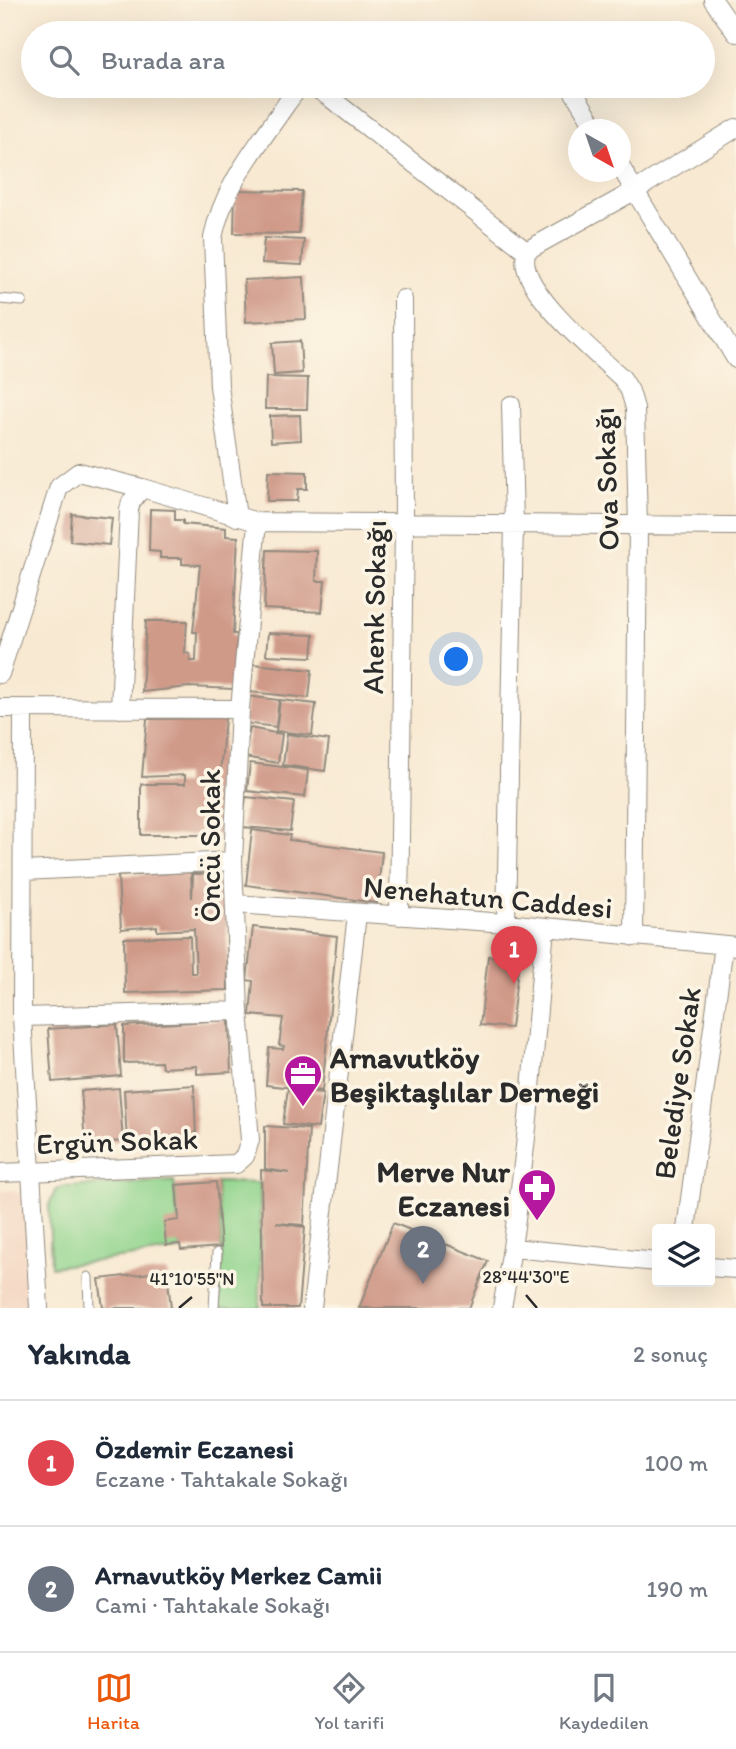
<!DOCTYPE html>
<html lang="tr">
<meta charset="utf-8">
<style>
body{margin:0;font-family:Itim,sans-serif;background:#f2f2f3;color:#1f2937}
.controls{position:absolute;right:21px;bottom:21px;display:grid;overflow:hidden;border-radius:7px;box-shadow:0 7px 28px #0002}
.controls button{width:63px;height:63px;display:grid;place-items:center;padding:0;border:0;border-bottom:2px solid #e0e1e3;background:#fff;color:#1f2937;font:35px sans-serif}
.compass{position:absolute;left:568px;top:119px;width:63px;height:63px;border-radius:50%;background:#fff;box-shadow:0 7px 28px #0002;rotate:140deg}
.you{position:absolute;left:457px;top:660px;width:24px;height:24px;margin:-18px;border:5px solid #fff;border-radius:50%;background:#1a73e8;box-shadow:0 0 0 10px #1a73e833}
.badge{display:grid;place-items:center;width:46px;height:46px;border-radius:50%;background:#ea580c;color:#fff;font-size:23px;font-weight:700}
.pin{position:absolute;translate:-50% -58px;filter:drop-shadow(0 2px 4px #0008)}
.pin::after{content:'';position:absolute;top:37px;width:24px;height:21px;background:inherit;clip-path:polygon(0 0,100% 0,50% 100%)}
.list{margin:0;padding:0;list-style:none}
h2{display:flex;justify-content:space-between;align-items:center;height:91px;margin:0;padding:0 28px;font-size:30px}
h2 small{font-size:23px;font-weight:400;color:#747a83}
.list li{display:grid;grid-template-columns:46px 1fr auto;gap:21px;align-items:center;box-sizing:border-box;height:126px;padding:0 28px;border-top:2px solid #e0e1e3}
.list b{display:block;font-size:26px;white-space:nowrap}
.list p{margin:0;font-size:23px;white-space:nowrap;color:#747a83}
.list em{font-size:23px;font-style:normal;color:#747a83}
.icon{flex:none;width:38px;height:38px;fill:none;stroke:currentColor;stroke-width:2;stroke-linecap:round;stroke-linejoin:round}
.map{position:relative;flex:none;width:736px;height:1308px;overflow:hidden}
.search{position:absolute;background:#fff;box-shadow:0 7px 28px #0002;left:21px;right:21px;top:21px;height:77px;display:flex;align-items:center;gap:18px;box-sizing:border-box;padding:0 24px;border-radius:38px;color:#747a83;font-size:26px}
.sheet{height:343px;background:#fff}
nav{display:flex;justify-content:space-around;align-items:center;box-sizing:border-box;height:98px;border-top:2px solid #e0e1e3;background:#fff;font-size:19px;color:#747a83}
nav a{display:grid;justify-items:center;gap:4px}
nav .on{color:#ea580c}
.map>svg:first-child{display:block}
.built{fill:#f3d4bf}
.green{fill:#91d48d;stroke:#5e805c;stroke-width:2}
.building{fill:#d09a89}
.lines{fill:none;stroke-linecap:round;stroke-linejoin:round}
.lane-casing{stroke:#928a7e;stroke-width:11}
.street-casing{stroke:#928a7e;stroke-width:20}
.lane{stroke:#fff;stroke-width:9}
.street{stroke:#fff;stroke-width:18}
.ticks{fill:none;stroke:#2b2b2b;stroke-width:2.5}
.labels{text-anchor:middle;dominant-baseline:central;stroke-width:7;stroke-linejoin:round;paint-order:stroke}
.street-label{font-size:30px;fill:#2b2b2b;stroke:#fcf5e5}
.poi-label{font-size:30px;font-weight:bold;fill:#2b2b2b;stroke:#fcf5e5;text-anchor:start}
.ticks-label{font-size:18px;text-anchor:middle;fill:#2b2b2b;stroke:#fcf5e5;stroke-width:7;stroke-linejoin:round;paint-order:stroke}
</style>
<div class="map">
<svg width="736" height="1308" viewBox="0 0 736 1308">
<rect width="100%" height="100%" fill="#fcf5e5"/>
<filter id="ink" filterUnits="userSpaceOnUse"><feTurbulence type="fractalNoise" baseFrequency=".0143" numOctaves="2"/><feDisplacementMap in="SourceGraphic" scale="14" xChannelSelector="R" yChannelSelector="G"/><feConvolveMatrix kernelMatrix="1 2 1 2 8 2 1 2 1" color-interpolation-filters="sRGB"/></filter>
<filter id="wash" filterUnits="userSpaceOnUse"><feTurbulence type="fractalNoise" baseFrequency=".00686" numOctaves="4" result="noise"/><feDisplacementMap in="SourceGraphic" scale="28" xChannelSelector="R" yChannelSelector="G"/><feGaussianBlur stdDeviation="1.57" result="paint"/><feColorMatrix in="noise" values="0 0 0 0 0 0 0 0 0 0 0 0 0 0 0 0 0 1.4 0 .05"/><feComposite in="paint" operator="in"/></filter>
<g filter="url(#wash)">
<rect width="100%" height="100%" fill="#f8e9d2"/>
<!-- built -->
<path class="built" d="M11,1190L20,1193L26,1202L28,1308H0V1191Z"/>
<!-- green -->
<path class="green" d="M174,1181L181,1250L51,1267L49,1205L55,1191L62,1187Z
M216,1182L260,1183V1308H219L222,1256Z"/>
<g id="blocks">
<!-- building -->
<path class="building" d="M235,190L302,191L299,234L234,233Z
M264,238L304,240L302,265L262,263Z
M304,277L306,319L246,322L244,280Z
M300,341L302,373L274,375L272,343Z
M266,377L308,378L307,409H265Z
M300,415L301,440L271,442L270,416Z
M268,471L307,472V489H298L297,501H267Z
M150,509L175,510V520H183V524L226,528V536L238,537L233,634H237L234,689L189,687L142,692L146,621H187L185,653L190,654V661H196L197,632H193L200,565L182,564V558H160V552L149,551Z
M72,514L112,518L109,545L70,541Z
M267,550L317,551L316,581H325L322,612L264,609Z
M268,633L314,635L312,657L266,655Z
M253,664L312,670L309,698L250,692Z
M247,696L279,700L276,727L244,723Z
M280,700L316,704L312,735L276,731Z
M225,718L220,775L219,835H141V784H185V775L142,777L147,719Z
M250,728L275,733V735L276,733L282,734L278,763L244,757Z
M287,734L329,740L325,771L283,765Z
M250,763L308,770L305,797L247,791Z
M246,797L294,802L290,831L242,827Z
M252,830L290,835L289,840L382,852L377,903L246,885Z
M191,872L192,898L193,874L226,873L228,990L125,993L124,938L190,936L191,973H196L194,929L157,931V926L121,929L118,876Z
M253,927L337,936L322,1091L266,1085L269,1048L283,1049L284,1046L279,1045L283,1018L250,1015L253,981L247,980Z
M488,956L519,960L511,1028L480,1025Z
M229,1020L231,1072L197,1074V1066L162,1068L161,1062L124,1063V1026Z
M117,1024L121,1076L52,1082L48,1029Z
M194,1085L196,1137L127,1142L124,1090Z
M119,1088L123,1141L85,1144L81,1091Z
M288,1088L323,1093L318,1128L283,1124Z
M265,1126L309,1129L304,1225L276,1223L305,1227L298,1308H263L261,1170L290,1173L265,1169Z
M216,1182L221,1247L181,1250L180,1244L166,1245L164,1222L179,1220L176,1185Z
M393,1223L488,1261L469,1308H359Z
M167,1271L171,1308H103L99,1279Z"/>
</g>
</g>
<g filter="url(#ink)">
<use href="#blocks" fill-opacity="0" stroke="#928a7e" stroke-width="2"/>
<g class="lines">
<defs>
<path id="lane" d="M0,299L22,301
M88,1277L89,1308
M214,1308L217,1253"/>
<path id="street" d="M713,0L736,33
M570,86L597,130
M620,166L736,359
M526,251L636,190L736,128
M237,517L219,386L213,238C222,188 259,144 287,103L296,91L305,86L317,89L329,97L526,251C526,256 524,262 526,267C533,301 596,354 622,378L630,391L635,408L638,526L634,937
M0,674L59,487L79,472L142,488L257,522L736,526
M0,708L240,709
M23,708L22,1017L39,1308
M120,709L129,510L131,502L142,488
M23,871L233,861
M236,904L506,923L736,946
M399,916L404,524L403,299
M506,923L514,523L511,405
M22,1017L239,1011
M0,1173L236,1164L245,1156L250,1140L239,1011L233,861L240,709L257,522
M686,1229L724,945
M513,1248L657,1262
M710,1267L736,1269
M312,1308L357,914
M502,1308C525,1182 534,1055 545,927"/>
</defs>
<!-- lane casing -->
<use href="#lane" class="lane-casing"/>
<!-- street casing -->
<use href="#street" class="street-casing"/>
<!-- lane -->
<use href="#lane" class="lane"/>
<!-- street -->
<use href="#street" class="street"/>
</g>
</g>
<!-- ticks -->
<path class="ticks" d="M526,1295L537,1308M179,1308L192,1297"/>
<!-- icons -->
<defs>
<symbol id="office-pin" viewBox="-11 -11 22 30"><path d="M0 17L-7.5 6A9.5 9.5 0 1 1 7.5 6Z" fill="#b5179e" stroke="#fcf5e5"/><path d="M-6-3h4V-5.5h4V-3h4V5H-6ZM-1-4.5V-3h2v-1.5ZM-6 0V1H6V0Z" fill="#fff"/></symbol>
<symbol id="pharmacy-pin" viewBox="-11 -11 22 30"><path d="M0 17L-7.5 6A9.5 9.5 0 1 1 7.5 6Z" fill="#b5179e" stroke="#fcf5e5"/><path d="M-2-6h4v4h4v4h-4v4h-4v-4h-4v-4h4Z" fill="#fff"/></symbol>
</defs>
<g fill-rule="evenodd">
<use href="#office-pin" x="281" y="1052" width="44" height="60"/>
<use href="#pharmacy-pin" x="515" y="1166" width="44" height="60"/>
</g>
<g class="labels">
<!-- street labels -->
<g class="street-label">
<text transform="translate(606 479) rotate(-92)">Ova Sokağı</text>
<text transform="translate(374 607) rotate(-89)">Ahenk Sokağı</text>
<text transform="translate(209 846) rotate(-90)">Öncü Sokak</text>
<text transform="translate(488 897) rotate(5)">Nenehatun Caddesi</text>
<text transform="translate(677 1083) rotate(-82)">Belediye Sokak</text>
<text transform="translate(117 1141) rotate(-2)">Ergün Sokak</text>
</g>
<!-- poi labels -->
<g class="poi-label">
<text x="330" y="1057">Arnavutköy<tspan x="330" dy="34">Beşiktaşlılar Derneği</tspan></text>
<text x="510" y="1171" text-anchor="end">Merve Nur<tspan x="510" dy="34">Eczanesi</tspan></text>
</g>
</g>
<g class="ticks-label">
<text x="526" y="1283">28°44'30"E</text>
<text x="192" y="1285">41°10'55"N</text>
</g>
</svg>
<div class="controls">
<button><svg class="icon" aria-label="layers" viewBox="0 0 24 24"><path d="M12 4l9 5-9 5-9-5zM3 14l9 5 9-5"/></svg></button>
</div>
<svg class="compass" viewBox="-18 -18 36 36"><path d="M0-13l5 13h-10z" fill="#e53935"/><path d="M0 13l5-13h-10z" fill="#747a83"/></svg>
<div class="you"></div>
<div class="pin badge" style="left:514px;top:984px;background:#e0444e">1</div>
<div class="pin badge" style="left:423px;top:1284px;background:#6b7280">2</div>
<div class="search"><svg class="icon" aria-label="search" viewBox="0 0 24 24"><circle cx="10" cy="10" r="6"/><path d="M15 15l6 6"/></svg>Burada ara</div>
</div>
<section class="sheet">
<h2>Yakında<small>2 sonuç</small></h2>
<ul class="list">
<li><span class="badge" style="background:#e0444e">1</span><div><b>Özdemir Eczanesi</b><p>Eczane · Tahtakale Sokağı</p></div><em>100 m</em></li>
<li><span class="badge" style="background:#6b7280">2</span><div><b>Arnavutköy Merkez Camii</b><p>Cami · Tahtakale Sokağı</p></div><em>190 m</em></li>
</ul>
</section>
<nav>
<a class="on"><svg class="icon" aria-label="map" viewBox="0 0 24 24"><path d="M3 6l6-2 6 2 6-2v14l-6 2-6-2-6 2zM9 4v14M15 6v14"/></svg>Harita</a>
<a><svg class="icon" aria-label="directions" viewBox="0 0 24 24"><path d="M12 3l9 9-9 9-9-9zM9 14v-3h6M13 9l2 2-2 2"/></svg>Yol tarifi</a>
<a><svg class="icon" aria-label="saved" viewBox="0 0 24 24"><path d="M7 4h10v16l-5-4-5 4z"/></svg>Kaydedilen</a>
</nav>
